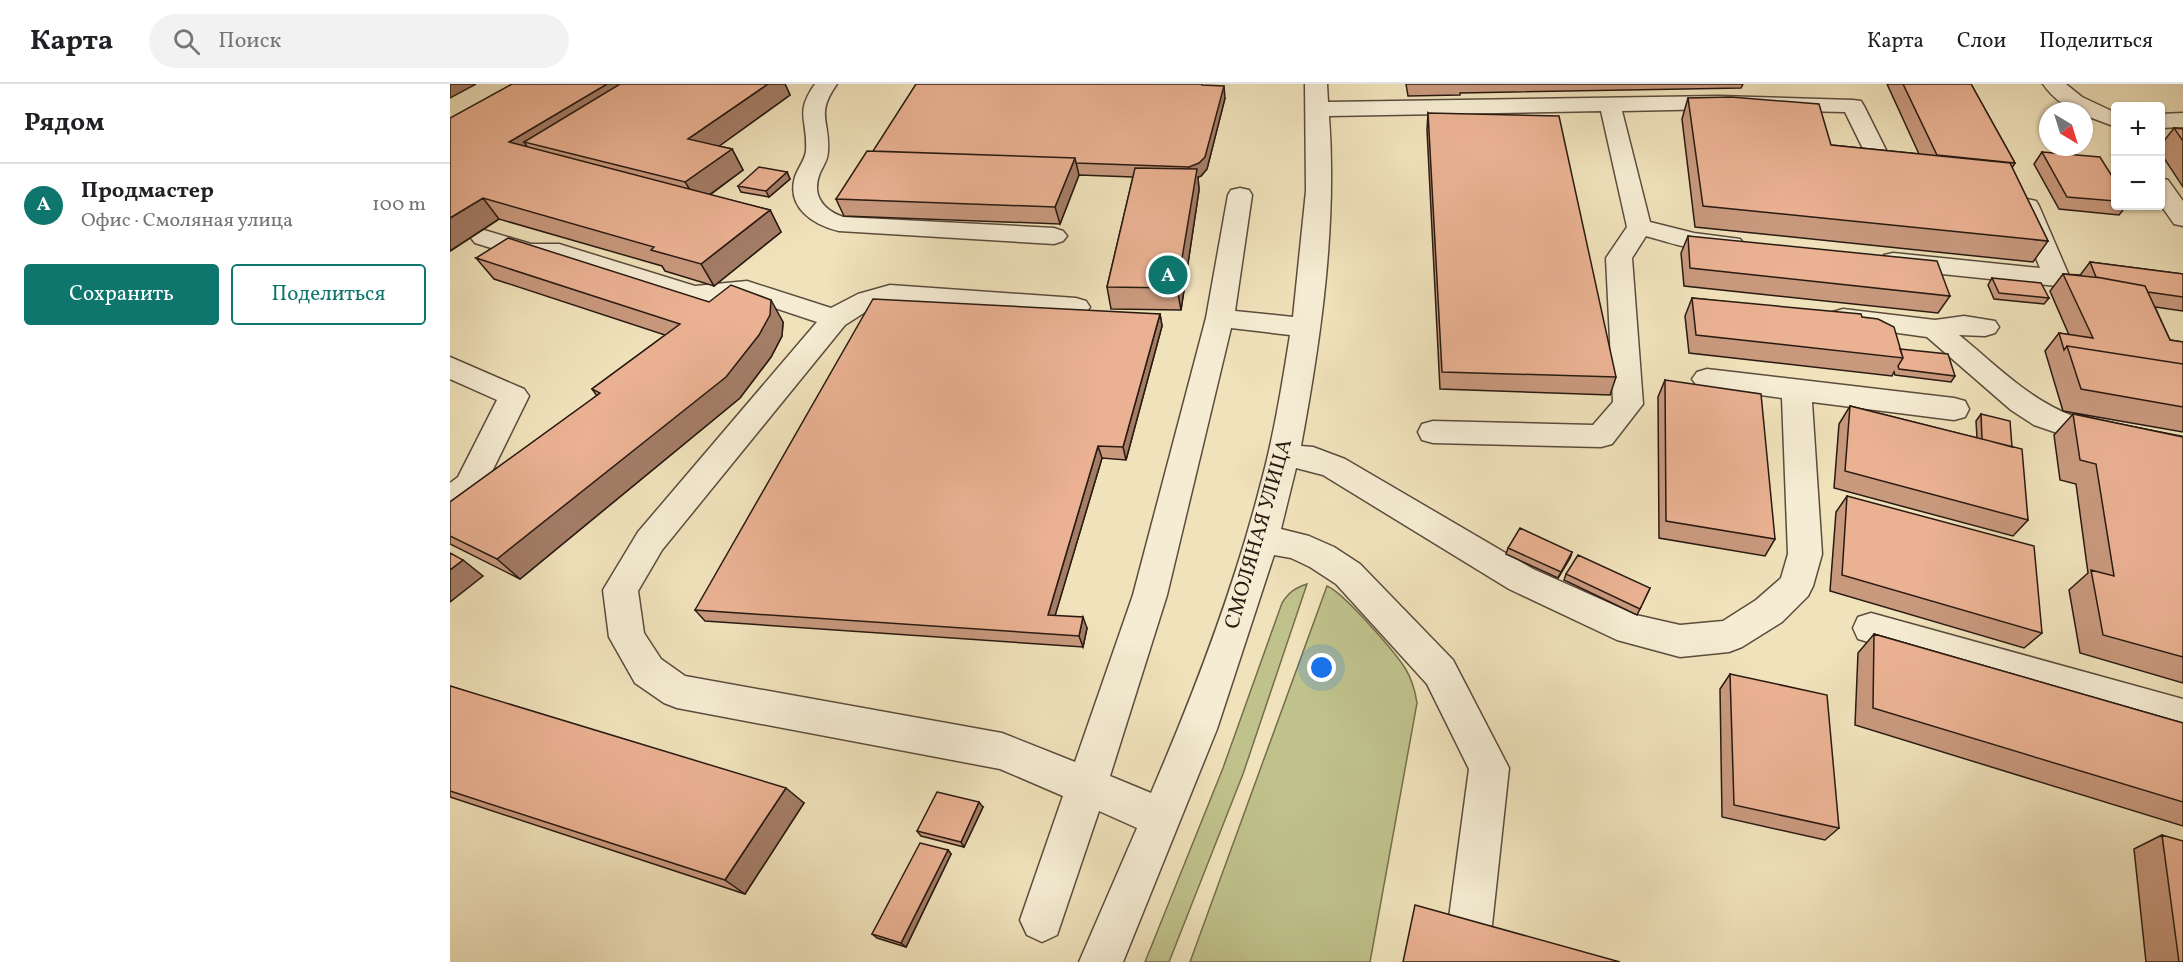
<!DOCTYPE html>
<html lang="ru">
<meta charset="utf-8">
<style>
body{margin:0;font-family:Vollkorn,serif;background:#f2f2f2;color:#202124}
.controls{position:absolute;right:18px;top:18px;display:grid;overflow:hidden;border-radius:6px;box-shadow:0 2px 4px #0004}
.controls button{width:54px;height:54px;display:grid;place-items:center;padding:0;border:0;border-bottom:2px solid #e0e0e0;background:#fff;color:#202124;font:30px sans-serif}
.compass{position:absolute;left:1589px;top:18px;width:54px;height:54px;border-radius:50%;background:#fff;box-shadow:0 2px 4px #0004;rotate:142deg}
.you{position:absolute;left:872px;top:584px;width:21px;height:21px;margin:-15px;border:4px solid #fff;border-radius:50%;background:#1a73e8;box-shadow:0 0 0 9px #1a73e833}
.badge{display:grid;place-items:center;width:39px;height:39px;border-radius:50%;background:#0f766e;color:#fff;font-size:20px;font-weight:700}
.pin{position:absolute;translate:-50% -50%;border:3px solid #fff;box-shadow:0 2px 6px #0006}
.list{margin:0;padding:0;list-style:none}
h2{display:flex;justify-content:space-between;align-items:center;height:78px;margin:0;padding:0 24px;font-size:26px}
h2 small{font-size:20px;font-weight:400;color:#757577}
.list li{display:grid;grid-template-columns:39px 1fr auto;gap:18px;align-items:center;box-sizing:border-box;height:84px;padding:0 24px;border-top:2px solid #e0e0e0}
.list b{display:block;font-size:22px;white-space:nowrap}
.list p{margin:0;font-size:20px;white-space:nowrap;color:#757577}
.list em{font-size:20px;font-style:normal;color:#757577}
.actions{display:flex;gap:12px;padding:18px 24px}
.actions a{flex:1;padding:14px 0;border:2px solid #0f766e;border-radius:6px;text-align:center;font-size:21px;color:#0f766e}
.actions .main{background:#0f766e;color:#fff}
.icon{flex:none;width:33px;height:33px;fill:none;stroke:currentColor;stroke-width:2;stroke-linecap:round;stroke-linejoin:round}
.map{position:relative;flex:none;width:1733px;height:878px;overflow:hidden}
header{display:flex;align-items:center;gap:36px;box-sizing:border-box;height:84px;padding:0 30px;background:#fff;border-bottom:2px solid #e0e0e0}
header strong{font-size:28px}
nav{display:flex;gap:33px;margin-inline-start:auto;font-size:21px}
.search{width:420px;height:54px;background:#f2f2f2;display:flex;align-items:center;gap:15px;box-sizing:border-box;padding:0 21px;border-radius:33px;color:#757577;font-size:22px}
main{display:flex}
aside{flex:1;background:#fff}
.map>svg:first-child{display:block}
.green{fill:#c0c28c;stroke:#746e4e;stroke-width:1.5}
.lines{fill:none;stroke-linecap:round;stroke-linejoin:round}
.minor-casing{stroke:#5b4c3c;stroke-width:3}
.minor{fill:#f5ecd3;fill-rule:evenodd}
.wall{fill:#c9997e;stroke:#291a11;stroke-width:1.5}
.shaded-wall{fill:#a47d67;stroke:#291a11;stroke-width:1.5}
.building{fill:#eab293;stroke:#291a11;stroke-width:1.5}
.labels{text-anchor:middle;dominant-baseline:central;stroke-width:4.5;stroke-linejoin:round;paint-order:stroke}
.street-label{font-size:21px;fill:#291a11;stroke:#f5ecd3}
</style>
<header>
<strong>Карта</strong>
<div class="search"><svg class="icon" aria-label="search" viewBox="0 0 24 24"><circle cx="10" cy="10" r="6"/><path d="M15 15l6 6"/></svg>Поиск</div>
<nav><a>Карта</a><a>Слои</a><a>Поделиться</a></nav>
</header>
<main>
<aside>
<h2>Рядом<small></small></h2>
<ul class="list">
<li><span class="badge">A</span><div><b>Продмастер</b><p>Офис · Смоляная улица</p></div><em>100 m</em></li>
</ul>
<div class="actions"><a class="main">Сохранить</a><a>Поделиться</a></div>
</aside>
<div class="map">
<svg width="1733" height="878" viewBox="0 0 1733 878">
<rect width="100%" height="100%" fill="#f0e2bb"/>
<filter id="stains"><feTurbulence type="fractalNoise" baseFrequency=".00333" numOctaves="4"/><feColorMatrix values="0 0 0 0 .2 0 0 0 0 .09 0 0 0 0 .02 0 0 0 .5 -.17"/></filter>
<radialGradient id="worn" r=".72"><stop offset=".6" stop-color="#630" stop-opacity="0"/><stop offset="1" stop-color="#630" stop-opacity=".3"/></radialGradient>
<!-- green -->
<path class="green" d="M857,500L793,690L719,878H695L773,684L832,519C839,508 845,504 857,500Z
M877,502C894,509 944,567 955,584C962,595 965,606 967,619L920,878H740Z"/>
<g class="lines">
<defs>
<path id="minor" d="M365,0H387C365,31 380,36 378,67C378,76 373,82 370,89C361,111 373,126 393,133L604,144L613,147L617,152L613,157L604,160L389,147C364,141 336,124 345,93C348,84 355,76 356,67C358,35 344,30 365,0Z
M855,0H877L878,18L1269,12L1403,16L1411,17L1414,22L1442,78L1438,83L1430,85L1422,83L1395,28L1269,25L1172,27L1200,138L1244,149L1290,155L1294,160L1290,165C1260,173 1225,160 1196,152L1182,174L1193,320L1162,360L1151,363L983,359L972,356L968,348L972,340L983,337L1143,341L1163,318L1156,174L1177,143L1151,27L879,32C887,142 871,254 851,362L863,363L895,375L1083,485L1186,531L1230,541L1273,537L1306,516L1331,494L1338,470L1332,314L1247,302L1242,295L1247,288L1257,285L1504,314L1515,317L1519,325L1515,333L1504,336L1362,318L1372,470L1363,502L1358,512L1332,538L1292,563L1279,568L1230,573L1167,556L1059,505L873,391L846,384L831,445L859,452L884,463L910,480L1003,576L1059,684L1042,841L1036,857L1020,863L1004,857L998,841L1019,685L977,600L886,500L860,483L841,474L824,471L767,645L673,878H629L687,744L649,727L607,851L592,858L577,851L570,836L613,712L550,685L227,624L214,619L185,599L159,553L153,506L188,448L367,238L295,214L244,220L107,176H80L25,159L21,154L25,149L34,146L81,160H109L245,202L297,197L381,224L408,210L440,201L626,214L636,217L640,223L636,229L626,232L440,219L420,225L395,241L212,466L188,507L194,549L211,575L235,592L552,649L625,678L683,511L756,234L778,111L781,106L790,104L799,106L802,111L785,227L843,233L856,107ZM781,244L840,251C832,301 824,351 811,399C784,505 744,609 701,709L660,692L717,511Z
M1593,0H1616L1632,13L1666,29V43L1634,31V27C1618,27 1602,13 1593,0Z
M1733,29V43L1710,44V30Z
M1710,94L1718,96L1733,117V142L1724,140L1710,120Z
M1577,115L1586,117L1589,122L1620,194L1616,200L1607,202L1443,185L1434,183L1430,177L1434,171L1443,169L1590,184L1565,122L1568,117Z
M1393,225L1485,236L1514,232L1545,237L1549,243L1545,249L1535,252L1509,251C1545,280 1579,316 1623,332L1733,353V375L1619,353L1584,341L1561,326L1477,253L1383,240L1379,234L1383,228Z
M0,273L74,305L79,312L31,410L11,425L0,429V399L8,393L47,316L0,295Z
M1421,529L1733,615V651L1408,555L1403,544L1408,533Z"/>
</defs>
<!-- minor casing -->
<use href="#minor" class="minor-casing"/>
<!-- minor -->
<use href="#minor" class="minor"/>
</g>
<!-- wall -->
<path class="wall" d="M62,0H335L340,11L269,62L282,65L293,86L260,111L320,126L331,148L264,202L215,187L212,182L49,135L0,167Z
M956,0H1293L1291,4L1010,9V11L958,12Z
M1437,0H1521L1565,79L1562,84L1598,157L1583,178L1245,143L1232,35L1238,14L1381,61L1469,70Z
M756,2L775,14L757,85L751,92L748,93L749,106L731,226L661,225L657,203L683,93L629,91L610,140L394,132L386,115Z
M978,29L1166,293L1160,311L990,305L977,46Z
M1724,44L1733,45V103L1710,68V62Z
M1592,68L1665,97V122H1676L1669,131L1609,125L1584,80Z
M337,88L340,95L319,113L291,108L288,102Z
M1238,152L1500,212L1488,229L1234,202L1231,169Z
M26,174L259,218L333,238L332,252L321,273L290,314L70,495L0,460V418L147,312L142,305L215,251L44,195Z
M1640,178L1733,190V227L1705,223L1720,256L1733,258V348L1613,327L1595,267L1609,249L1619,251L1600,207L1613,190L1631,191V190Z
M1542,194L1599,214L1594,220L1544,215L1538,201Z
M1242,214L1412,233L1450,265L1505,292L1501,298L1445,291L1444,288L1442,292L1239,269L1235,232Z
M710,230L712,242L676,376L652,374L605,531L637,544L633,563L255,537L245,526Z
M1215,296L1325,455L1315,472L1209,454L1208,313Z
M1400,322L1527,354L1526,337L1531,330L1562,363L1578,436L1563,452L1384,404L1389,340Z
M1623,330L1733,353V599L1630,569L1619,506L1638,489L1626,400L1610,396L1604,351Z
M1397,412L1592,549L1574,564L1380,507L1386,428Z
M1058,464L1122,468L1120,474L1108,494L1056,470Z
M1116,490L1200,504L1187,531L1114,496Z
M1424,550L1733,639V742L1405,641L1408,569Z
M1280,590L1389,744L1375,756L1272,733L1270,605Z
M0,602L354,719L295,810L0,713Z
M533,723L514,763L471,752L467,747Z
M1712,751L1733,878H1696L1684,765Z
M498,766L501,770L456,863L427,854L422,850Z"/>
<!-- shaded-wall -->
<path class="shaded-wall" d="M0,0H26L0,14Z
M157,0H203L74,58L84,73L59,58Z
M318,0H335L340,11L250,76L238,55Z
M774,2L775,14L757,85L751,92L748,93L749,106L731,226L727,204L740,95L739,83Z
M282,65L293,86L248,119L235,98Z
M625,74L629,91L610,140L605,123Z
M337,88L340,95L319,113L316,107Z
M33,114L49,135L0,167V134Z
M320,126L331,148L264,202L251,180Z
M321,216L333,238L332,252L321,273L290,314L70,495L47,475Z
M710,230L712,242L676,376L673,363Z
M648,362L652,374L602,542L598,531Z
M1122,468L1120,474L1108,494L1111,488Z
M13,476L33,492L0,518V486Z
M633,533L637,544L633,563L629,552Z
M336,704L354,719L295,810L275,796Z
M529,718L533,723L514,763L511,758Z
M498,766L501,770L456,863L451,859Z"/>
<!-- building -->
<path class="building" d="M62,0H157L59,58L320,126L251,180L201,166L204,163L33,114L0,134V34Z
M170,0H318L238,55L282,65L235,98L74,58Z
M466,0H752V1L774,2L755,73L749,79L739,83L626,79L625,74L423,67Z
M1453,0H1521L1565,79L1487,71Z
M1281,13L1369,20L1381,61L1560,79L1598,157L1253,122L1238,14Z
M978,29L1109,32L1166,293L992,288Z
M1724,44L1733,45V57Z
M417,67L625,74L605,123L386,115Z
M1592,68L1650,73L1665,97V117L1617,113Z
M309,83L337,88L316,107L288,102Z
M685,84L747,85L727,204L657,203Z
M1238,152L1487,177L1500,212L1240,184Z
M58,154L259,218L281,201L321,216L320,231L309,251L276,293L47,475L0,452V418L150,309L142,305L230,240L26,174Z
M1640,178L1733,190V213L1698,208L1695,202L1646,193Z
M1613,190L1652,194L1695,202L1720,256L1733,258V280L1617,262L1614,266L1609,249L1643,254Z
M1542,194L1591,199L1599,214L1549,209Z
M1242,214L1411,230L1412,233L1428,235L1444,243L1453,274L1246,251Z
M423,215L710,230L673,363L648,362L598,531L633,533L629,552L245,526Z
M1617,262L1733,280V323L1631,305Z
M1450,265L1498,270L1505,292L1449,285L1448,282L1453,274Z
M1215,296L1311,310L1325,455L1216,437Z
M1400,322L1572,365L1578,436L1395,387Z
M1531,330L1560,337L1562,363L1532,355Z
M1623,330L1733,353V573L1653,551L1641,486L1664,492L1646,380L1630,376Z
M1397,412L1584,462L1592,549L1392,491Z
M1070,444L1122,468L1111,488L1058,464Z
M0,469L13,476L0,486Z
M1128,471L1200,504L1190,525L1116,490Z
M1424,550L1733,639V718L1423,624Z
M1280,590L1377,611L1389,744L1284,721Z
M0,602L336,704L275,796L0,707Z
M487,708L529,718L511,758L467,747Z
M1712,751L1733,757V878H1729Z
M470,759L498,766L451,859L422,850Z
M965,821L1170,878H953Z"/>
<g class="labels">
<!-- street labels -->
<g class="street-label">
<text transform="translate(809 450) rotate(-74)">СМОЛЯНАЯ УЛИЦА</text>
</g>
</g>
<rect width="100%" height="100%" filter="url(#stains)"/>
<rect width="100%" height="100%" fill="url(#worn)"/>
</svg>
<div class="controls">
<button>+</button>
<button>−</button>
</div>
<svg class="compass" viewBox="-18 -18 36 36"><path d="M0-13l5 13h-10z" fill="#e53935"/><path d="M0 13l5-13h-10z" fill="#757577"/></svg>
<div class="you"></div>
<div class="pin badge" style="left:718px;top:191px">A</div>
</div>
</main>
